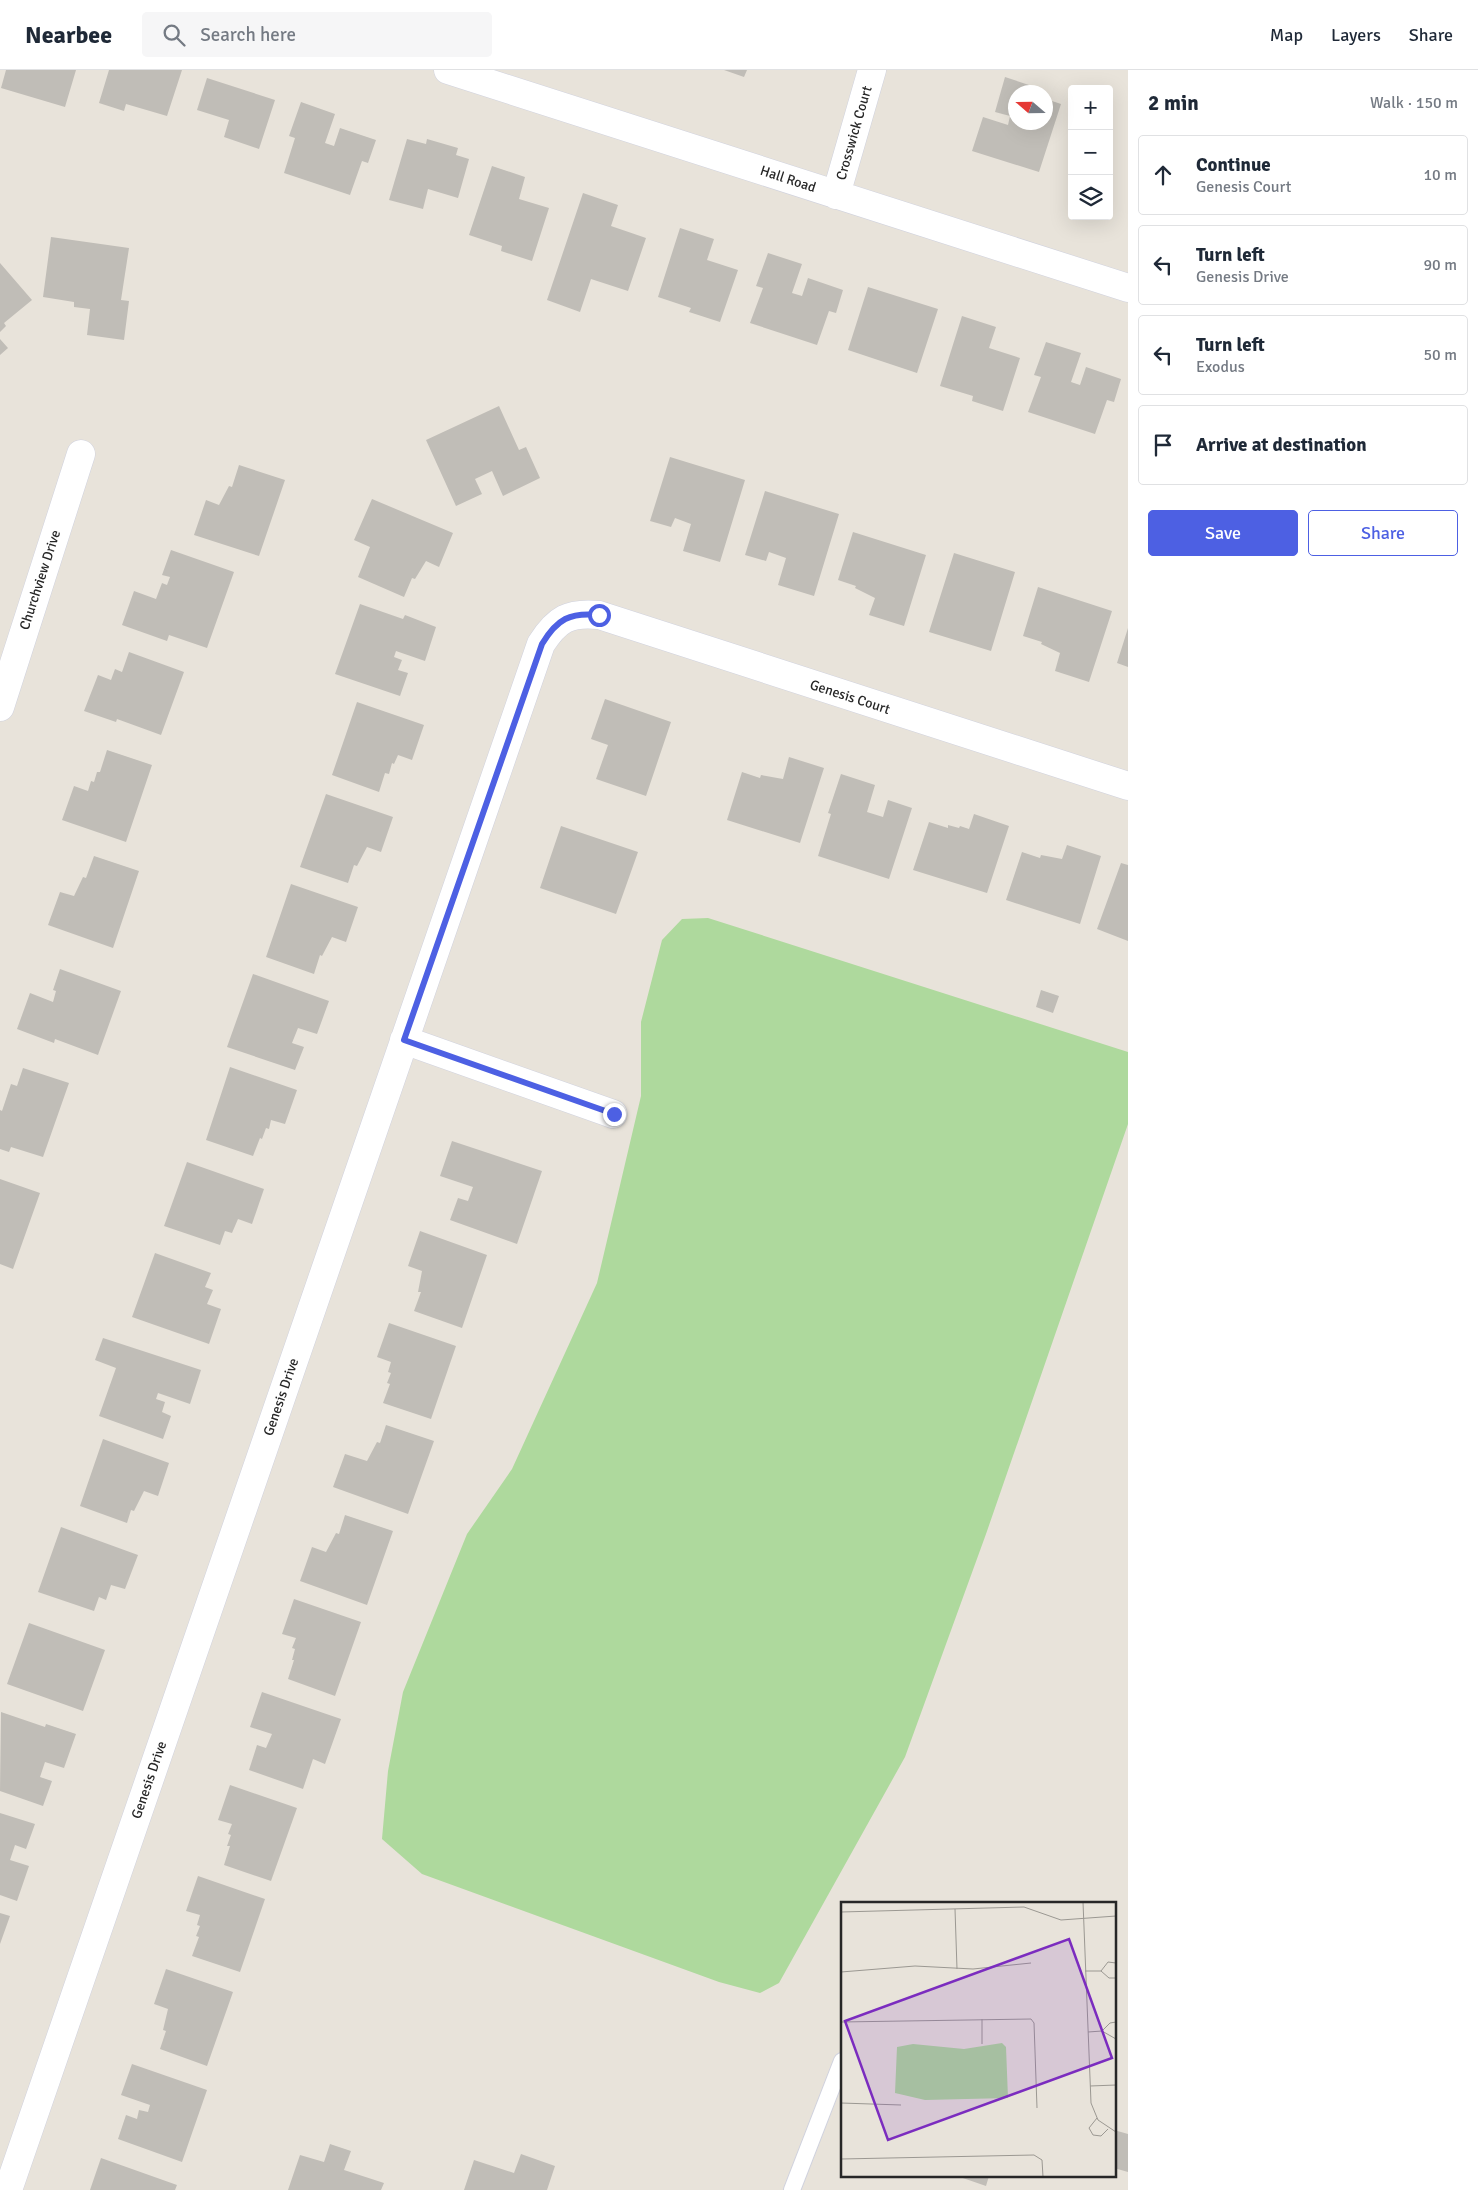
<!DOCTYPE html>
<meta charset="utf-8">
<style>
body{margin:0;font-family:Signika,sans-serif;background:#f6f6f7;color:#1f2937}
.controls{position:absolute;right:15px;top:15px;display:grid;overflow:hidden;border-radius:5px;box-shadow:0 5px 20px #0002}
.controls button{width:45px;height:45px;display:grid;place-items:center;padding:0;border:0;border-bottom:1px solid #e0e1e3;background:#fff;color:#1f2937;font:25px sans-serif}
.compass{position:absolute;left:1008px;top:15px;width:45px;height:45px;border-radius:50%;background:#fff;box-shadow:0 5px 20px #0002;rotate:290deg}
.stop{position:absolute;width:15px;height:15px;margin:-11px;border:4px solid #4d60e3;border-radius:50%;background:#fff}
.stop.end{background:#4d60e3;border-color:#fff;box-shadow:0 1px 5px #0008}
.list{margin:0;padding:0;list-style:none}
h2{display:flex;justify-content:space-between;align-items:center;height:65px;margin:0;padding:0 20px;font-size:21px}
h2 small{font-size:16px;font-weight:400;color:#747a83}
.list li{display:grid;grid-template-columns:32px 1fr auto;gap:15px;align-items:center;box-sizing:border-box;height:80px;margin:0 10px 10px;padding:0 10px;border:1px solid #e0e1e3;border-radius:5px}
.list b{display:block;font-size:19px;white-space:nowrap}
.list p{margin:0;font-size:16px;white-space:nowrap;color:#747a83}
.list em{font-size:16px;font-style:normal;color:#747a83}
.actions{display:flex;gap:10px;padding:15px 20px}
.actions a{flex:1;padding:11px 0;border:1px solid #4d60e3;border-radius:5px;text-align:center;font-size:18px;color:#4d60e3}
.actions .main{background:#4d60e3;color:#fff}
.icon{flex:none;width:28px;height:28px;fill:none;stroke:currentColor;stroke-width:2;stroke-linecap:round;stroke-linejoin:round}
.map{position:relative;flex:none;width:1128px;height:2120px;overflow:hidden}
header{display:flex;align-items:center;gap:30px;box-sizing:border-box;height:70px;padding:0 25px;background:#fff;border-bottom:1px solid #e0e1e3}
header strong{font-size:24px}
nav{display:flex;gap:28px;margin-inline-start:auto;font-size:18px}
.search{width:350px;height:45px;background:#f6f6f7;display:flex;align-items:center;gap:12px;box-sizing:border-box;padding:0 18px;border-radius:5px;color:#747a83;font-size:19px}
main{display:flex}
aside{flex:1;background:#fff}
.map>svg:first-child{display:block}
.green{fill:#aed99d}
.building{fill:#c0bdb7}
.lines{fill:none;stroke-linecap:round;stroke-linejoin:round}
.service-casing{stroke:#d0d2de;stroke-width:18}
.minor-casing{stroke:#d0d2de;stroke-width:29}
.service{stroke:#fff;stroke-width:16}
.minor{stroke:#fff;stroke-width:28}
.route{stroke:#4d60e3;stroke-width:6}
.labels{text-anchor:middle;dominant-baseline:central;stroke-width:4.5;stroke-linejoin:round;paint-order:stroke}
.street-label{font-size:14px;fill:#272727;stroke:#fff}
.inset-road{fill:none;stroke:#9b9892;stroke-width:1}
.view{fill:#7b2cbf;fill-opacity:0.15;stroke:#7b2cbf;stroke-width:2.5}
.inset-edge{fill:none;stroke:#272727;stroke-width:2.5}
</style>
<header>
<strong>Nearbee</strong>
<div class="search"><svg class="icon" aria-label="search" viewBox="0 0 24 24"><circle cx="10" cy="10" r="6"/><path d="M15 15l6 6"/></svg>Search here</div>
<nav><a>Map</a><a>Layers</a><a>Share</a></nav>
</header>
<main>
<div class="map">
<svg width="1128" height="2120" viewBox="0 0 1128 2120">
<rect width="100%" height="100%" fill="#e8e3da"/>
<!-- green -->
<path class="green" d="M708,848L1128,982V1054L986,1464L905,1687L779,1913L760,1923L719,1912L422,1804L382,1769L388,1701L403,1622L467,1464L512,1399L597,1213L641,1026V952L662,870L682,849Z"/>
<!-- building -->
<path class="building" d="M6,0H76L65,37L1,18Z
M109,0H182L167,46L126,34L124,41L99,33Z
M724,0H747L744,7Z
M1005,7L1029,15L1027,22H1016V52H1046V29L1061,34L1039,102L972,81L983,47L1008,55L1010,46L995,42Z
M207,8L275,30L259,79L224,67L229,50L197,40Z
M301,32L335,44L325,73L334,76L340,58L376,70L368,93L362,91L350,125L284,103L295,68L289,66Z
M407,69L426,74L427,69L458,78L456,85L469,89L458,128L428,119L423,139L389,130Z
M492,96L525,107L519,129L549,138L532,191L501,181L502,176L469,165Z
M583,123L618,135L611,156L646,168L628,221L591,209L580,242L547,230Z
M680,158L714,169L707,190L738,200L720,252L689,242L691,238L658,227Z
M51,167L129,178L121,230L129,231L124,270L87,265L90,239L74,237V232L43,227Z
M768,183L802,194L792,223L802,226L808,208L843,220L836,243L829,241L817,275L750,253L763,218L756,216Z
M0,193L32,230L4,253L6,256L0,262Z
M868,217L938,239L917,303L848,280Z
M962,246L996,257L989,278L1020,288L1003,341L972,331L973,326L940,316Z
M0,269L8,278L0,285Z
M1046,272L1081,283L1071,312L1080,315L1086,297L1121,309L1114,332L1107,330L1095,364L1028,342L1041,307L1034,305Z
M499,336L519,380L526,377L540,408L503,426L492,401L475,409L482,424L456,436L426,370Z
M670,387L745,410L720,492L683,481L691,454L675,448L671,457L650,451Z
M239,395L285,410L259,486L194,465L206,430L219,435L229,416L232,417Z
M765,421L839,444L814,526L778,515L786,488L769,482L766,491L745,485Z
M372,429L453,463L439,497L426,491L415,509L412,508L404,527L358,507L370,477L354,470Z
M853,462L926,485L904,556L869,545L875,528L855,518L856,516L838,510Z
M171,480L234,502L207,578L169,565L167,571L122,555L134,521L156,529L162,513L167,515L170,507L162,505Z
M954,483L1015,502L991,581L929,562Z
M1038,517L1112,541L1089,612L1055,601L1060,583L1041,574L1042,572L1023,566Z
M360,534L403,549L405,545L436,557L425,591L396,581L394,587L402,590L398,600L408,603L400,626L335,604Z
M1128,558V597L1117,593Z
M129,582L184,602L161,665L117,649L116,652L84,641L98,605L111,610L115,599L122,602Z
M605,629L671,652L646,726L596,709L608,675L591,669Z
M357,632L424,655L412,690L398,685L394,694L392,693L389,704L385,703L379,722L332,705Z
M107,680L152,695L126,772L62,750L74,716L88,721L91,711L94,712L97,702H100Z
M789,687L824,698L800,773L727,750L742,702L760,708L761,705L783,709Z
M841,704L875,715L867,742L883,747L888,730L912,738L889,809L818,786L831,744L828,743Z
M326,724L393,747L381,782L367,777L357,796L354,795L348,813L300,797Z
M974,744L1009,756L987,823L913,800L929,752L948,758V755L959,758L960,756L969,759Z
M561,756L638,782L616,844L540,818Z
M1067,775L1101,786L1080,854L1006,830L1022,782L1040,788L1041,785L1062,789Z
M94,786L139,801L113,878L48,855L60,822L74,826L83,807L86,808Z
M1121,793L1128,795V871L1097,859Z
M291,814L358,837L346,872L332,867L322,886L320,885L314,904L266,887Z
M60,899L121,921L98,985L55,969L54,973L17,959L30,923L53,932L56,921L53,920Z
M253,904L329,931L317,964L298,958L292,973L304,977L295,1000L227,977Z
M1041,920L1059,926L1053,943L1036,937Z
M230,997L297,1020L285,1054L271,1050L269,1059L266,1058L262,1069L260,1068L253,1086L206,1070Z
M23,998L69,1013L43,1087L11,1077L9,1082L0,1079V1040L2,1041L11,1014L17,1016Z
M452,1071L542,1101L517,1174L450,1150L458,1128L468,1131L473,1117L440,1106Z
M187,1092L264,1119L252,1154L238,1149L232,1163L225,1161L220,1175L164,1156Z
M0,1109L40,1123L13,1199L0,1194Z
M420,1161L487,1185L462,1258L414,1241L421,1222H418L422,1201L408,1196Z
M155,1183L211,1203L205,1217L213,1220L207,1234L221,1239L209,1274L132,1247Z
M389,1253L456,1276L431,1349L383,1333L390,1314L387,1313L391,1303L388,1302L391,1292L377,1287Z
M103,1268L201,1300L190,1334L158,1323L156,1329L165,1332L162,1342L171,1346L163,1369L99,1346L116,1298L95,1290Z
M386,1355L434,1371L408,1444L333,1417L345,1384L367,1391L377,1372L380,1373Z
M103,1369L169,1393L158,1426L144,1421L134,1441L131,1440L127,1453L80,1436Z
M345,1445L393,1461L367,1535L300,1511L312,1477L326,1482L336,1463L339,1464Z
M61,1457L138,1485L125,1519L111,1515L106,1530L99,1527L94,1541L38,1522Z
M294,1529L361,1552L335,1626L288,1609L294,1590H292L295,1579L292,1578L296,1568L282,1564Z
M29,1553L105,1580L83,1641L7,1614Z
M262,1622L341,1649L325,1694L313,1689L303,1719L249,1700L257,1675L266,1678L272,1664L250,1657Z
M1,1642L45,1657L46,1654L76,1664L64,1698L45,1692L40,1707L52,1711L43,1736L0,1721Z
M230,1715L297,1738L271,1811L224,1795L230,1776H227L231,1765L228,1764L232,1754L218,1750Z
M0,1743L35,1754L26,1779L15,1775L10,1790L29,1796L17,1831L0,1825Z
M198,1806L265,1829L240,1902L192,1886L199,1867L196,1866L200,1856L197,1855L200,1845L186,1841Z
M0,1843L10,1846L0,1874Z
M166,1899L233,1922L207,1996L160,1979L166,1961L163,1960L168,1939L154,1934Z
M132,1994L207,2020L182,2092L118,2069L126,2045L137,2049L139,2040L148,2042L150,2035L121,2025Z
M1114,2060L1128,2064V2102L1114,2098Z
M330,2074L351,2081L344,2100L384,2113L381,2120H288L300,2085L324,2092Z
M521,2084L555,2096L547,2120H464L474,2090L514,2103Z
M101,2088L177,2115L175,2120H90Z
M957,2106H989L986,2116Z"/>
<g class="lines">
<defs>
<path id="service" d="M792,2120L842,1991"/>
<path id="minor" d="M448,0L1128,218
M836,125L872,0
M0,637L81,384
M404,970L613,1044
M8,2120L541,574C557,549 569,542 599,545L1128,716"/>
</defs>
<!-- service casing -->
<use href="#service" class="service-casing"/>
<!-- minor casing -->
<use href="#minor" class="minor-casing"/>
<!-- service -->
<use href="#service" class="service"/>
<!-- minor -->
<use href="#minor" class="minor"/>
</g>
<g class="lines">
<!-- route -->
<path class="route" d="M599,545C570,542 557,549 542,574L404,970L614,1044"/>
</g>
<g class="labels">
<!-- street labels -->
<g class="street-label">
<text transform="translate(854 63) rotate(-74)">Crosswick Court</text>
<text transform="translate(788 109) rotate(18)">Hall Road</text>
<text transform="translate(40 510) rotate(-72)">Churchview Drive</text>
<text transform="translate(850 627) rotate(18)">Genesis Court</text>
<text transform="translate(281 1327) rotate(-71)">Genesis Drive</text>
<text transform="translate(149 1710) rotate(-71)">Genesis Drive</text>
</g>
</g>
<!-- overview -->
<g transform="translate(841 1832)">
<rect width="275" height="275" fill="#e8e3da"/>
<path d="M161,141L165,145L167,196L84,198L54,191L56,145L72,142L123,147Z" fill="#aed99d"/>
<path class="inset-road" d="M242,0L250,201L257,218L275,230M114,7L116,67M0,10L183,5L220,18L275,14M244,69H260L268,76H275M260,69L267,60L275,61M0,70L74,64L132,67L190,61M141,117V142M0,120L190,117L193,121L196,206M261,129L275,137M247,130L261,129L269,121L275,120M249,184L275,183M0,201L60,203M256,216L248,226L252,233L260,234L267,227M0,257L193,253L201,258L202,275"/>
<path class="view" d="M228,37L271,156L47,238L4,119Z"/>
<rect width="275" height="275" class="inset-edge"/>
</g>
</svg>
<div class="controls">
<button>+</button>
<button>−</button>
<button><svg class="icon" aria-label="layers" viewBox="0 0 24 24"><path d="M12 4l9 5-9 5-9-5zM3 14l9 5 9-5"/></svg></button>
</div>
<svg class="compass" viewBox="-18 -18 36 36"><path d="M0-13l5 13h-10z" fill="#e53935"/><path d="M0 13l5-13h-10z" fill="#747a83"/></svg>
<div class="stop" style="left:599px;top:545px"></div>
<div class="stop end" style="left:614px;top:1044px"></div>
</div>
<aside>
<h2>2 min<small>Walk · 150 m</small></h2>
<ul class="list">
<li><svg class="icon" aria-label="ahead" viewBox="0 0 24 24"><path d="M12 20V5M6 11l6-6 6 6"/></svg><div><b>Continue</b><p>Genesis Court</p></div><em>10 m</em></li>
<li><svg class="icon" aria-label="left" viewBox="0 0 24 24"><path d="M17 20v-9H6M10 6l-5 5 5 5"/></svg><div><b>Turn left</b><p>Genesis Drive</p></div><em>90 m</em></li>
<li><svg class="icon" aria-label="left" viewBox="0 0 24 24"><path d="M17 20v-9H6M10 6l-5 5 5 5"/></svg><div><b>Turn left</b><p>Exodus</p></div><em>50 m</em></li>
<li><svg class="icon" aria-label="arrive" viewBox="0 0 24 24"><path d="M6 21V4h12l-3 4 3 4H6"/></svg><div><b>Arrive at destination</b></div></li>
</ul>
<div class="actions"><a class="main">Save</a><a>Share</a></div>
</aside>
</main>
